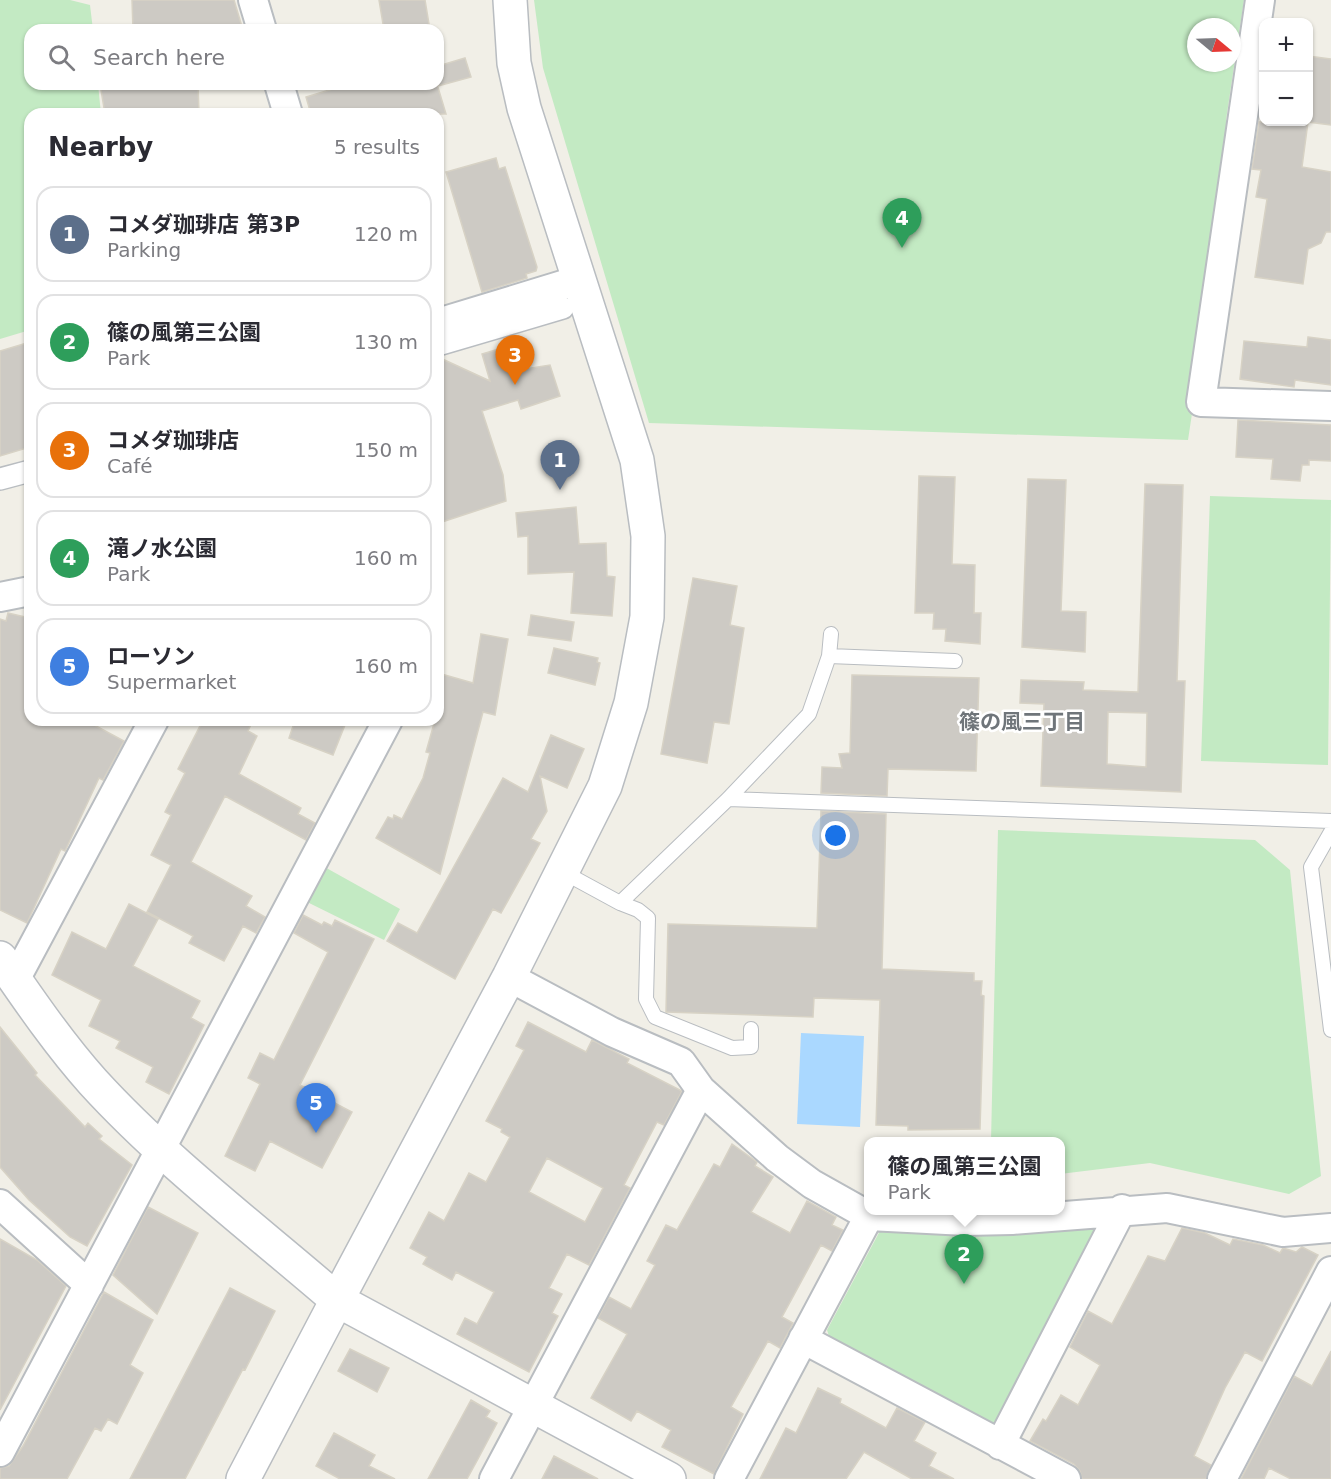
<!DOCTYPE html>
<meta charset="utf-8">
<style>
body{margin:0;font-family:"DejaVu Sans","Noto Sans JP",sans-serif;background:#f7f7f7;color:#2b2b33}
.controls{position:absolute;right:18px;top:18px;display:grid;overflow:hidden;border-radius:12px;box-shadow:0 2px 4px #0004}
.controls button{width:54px;height:54px;display:grid;place-items:center;padding:0;border:0;border-bottom:2px solid #e1e1e2;background:#fff;color:#2b2b33;font:30px sans-serif}
.compass{position:absolute;left:1187px;top:18px;width:54px;height:54px;border-radius:50%;background:#fff;box-shadow:0 2px 4px #0004;rotate:109deg}
.you{position:absolute;left:836px;top:836px;width:21px;height:21px;margin:-15px;border:4px solid #fff;border-radius:50%;background:#1a73e8;box-shadow:0 0 0 9px #1a73e833}
.badge{display:grid;place-items:center;width:39px;height:39px;border-radius:50%;background:#0b8043;color:#fff;font-size:20px;font-weight:700}
.pin{position:absolute;translate:-50% -50px;filter:drop-shadow(0 2px 3px #0008)}
.pin::after{content:'';position:absolute;top:32px;width:21px;height:18px;background:inherit;clip-path:polygon(0 0,100% 0,50% 100%)}
.popup{position:absolute;left:864px;top:1137px;width:201px;height:78px;box-sizing:border-box;display:grid;place-content:center;border-radius:12px;background:#fff;filter:drop-shadow(0 2px 4px #0005);font-size:20px;white-space:nowrap;color:#7c7c81}
.popup b{font-size:22px;color:#2b2b33}
.popup::after{content:'';position:absolute;left:50%;top:100%;margin-left:-12px;border:12px solid transparent;border-top-color:#fff}
.list{margin:0;padding:0;list-style:none}
h2{display:flex;justify-content:space-between;align-items:center;height:78px;margin:0;padding:0 24px;font-size:26px}
h2 small{font-size:20px;font-weight:400;color:#7c7c81}
.list li{display:grid;grid-template-columns:39px 1fr auto;gap:18px;align-items:center;box-sizing:border-box;height:96px;margin:0 12px 12px;padding:0 12px;border:2px solid #e1e1e2;border-radius:18px}
.list b{display:block;font-size:22px;white-space:nowrap}
.list p{margin:0;font-size:20px;white-space:nowrap;color:#7c7c81}
.list em{font-size:20px;font-style:normal;color:#7c7c81}
.icon{flex:none;width:33px;height:33px;fill:none;stroke:currentColor;stroke-width:2;stroke-linecap:round;stroke-linejoin:round}
.map{position:relative;flex:none;width:1331px;height:1479px;overflow:hidden}
.search{position:absolute;background:#fff;box-shadow:0 2px 4px #0004;left:24px;top:24px;width:420px;height:66px;display:flex;align-items:center;gap:15px;box-sizing:border-box;padding:0 21px;border-radius:18px;color:#7c7c81;font-size:22px}
.panel{position:absolute;background:#fff;box-shadow:0 2px 4px #0004;left:24px;top:108px;width:420px;height:618px;border-radius:18px}
.map>svg:first-child{display:block}
.green{fill:#c3eac3;fill-rule:evenodd}
.water{fill:#aad8ff}
.building{fill:#cdcac4;stroke:#d7d2c5;stroke-width:1.5;fill-rule:evenodd}
.lines{fill:none;stroke-linecap:round;stroke-linejoin:round}
.service-casing{stroke:#b9bdc1;stroke-width:16}
.pedestrian-casing{stroke:#b9bdc1;stroke-width:24}
.minor-casing{stroke:#b9bdc1;stroke-width:32}
.tertiary-casing{stroke:#b9bdc1;stroke-width:36}
.service{stroke:#fff;stroke-width:14}
.pedestrian{stroke:#fff;stroke-width:21}
.minor{stroke:#fff;stroke-width:28}
.tertiary{stroke:#fff;stroke-width:33}
.labels{text-anchor:middle;dominant-baseline:central;stroke-width:5;stroke-linejoin:round;paint-order:stroke}
.neighbourhood-label{font-size:21px;font-weight:bold;fill:#6f757a;stroke:#fff}
</style>
<div class="map">
<svg width="1331" height="1479" viewBox="0 0 1331 1479">
<rect width="100%" height="100%" fill="#f1efe7"/>
<!-- green -->
<path class="green" d="M0,0H70L90,5L93,30H30V84H98L101,114H30V330L0,339Z
M534,0H1244L1226,120L1233,122L1227,160L1221,159L1186,405L1193,407L1188,440L649,423L543,68ZM1196,27H1232V63H1196Z
M1210,496L1331,500L1328,765L1201,761Z
M998,830L1255,840L1290,870L1321,1176L1289,1194L1150,1163L1060,1174V1142L991,1141Z
M321,865L400,909L384,940L303,900Z
M1088,1221L1102,1237L1001,1424L987,1428L831,1342L827,1330L881,1229Z"/>
<!-- water -->
<path class="water" d="M801,1033L864,1036L860,1127L797,1124Z"/>
<!-- building -->
<path class="building" d="M132,0H234L243,30H133Z
M379,0H425L430,30H384Z
M1308,56L1331,59V125L1308,122Z
M465,58L471,77L438,86V66Z
M100,84H198L199,114H105Z
M335,84H437L446,114H311L306,97L336,88Z
M1259,122H1308L1302,167L1331,172V232H1326L1321,243L1308,249L1303,284L1255,277L1267,199L1256,197L1261,170L1252,169Z
M496,158L499,169L505,167L537,267L536,271L526,274L527,278L482,292L446,172Z
M1308,337L1331,340V385L1295,380L1294,387L1240,379L1244,341L1307,347Z
M30,342V447L0,456V351Z
M509,346L515,365L523,363L525,369L550,365L560,396L521,409L518,400L482,411L503,475L506,501L442,522L438,510V357L490,381L482,354Z
M1238,420L1331,425V461L1309,460V465H1302L1300,481L1271,479L1273,459L1236,457Z
M919,476L955,477L952,564L975,565L974,613H981L980,644L945,641L946,629H933L934,613H915Z
M1028,479L1066,480L1061,611L1086,612L1085,652L1022,647Z
M1145,484L1183,485L1177,681H1185L1181,792L1041,786L1044,704L1020,703L1021,680L1084,682L1083,690L1138,692ZM1108,712L1147,713L1146,767L1107,764Z
M576,507L579,544L606,543L607,576L615,577L612,616L571,613L574,572L528,574V536L518,537L516,513Z
M693,578L737,586L730,625L744,628L729,724L714,722L707,763L661,754Z
M8,613L30,618V720H85L124,741L103,780L99,778L65,851L61,849L27,923L0,910V619L6,621Z
M531,615L574,622L571,641L528,635Z
M481,634L508,639L495,715L483,712L440,874L376,838L388,817L393,819L394,815L402,819L423,778L430,753L426,752L435,720H438V673L473,683Z
M554,648L598,658L597,662L600,663L595,685L548,673Z
M852,675L979,678L976,771L888,769L887,796L821,793L822,767L842,768L839,754L850,753Z
M203,720H253L248,731L257,736L239,774L301,808L298,814L315,823L306,840L225,796L191,862L252,896L246,906L265,917L256,933L243,926L224,961L189,943L193,936L147,912L171,865L151,855L171,815L165,812L185,773L178,769Z
M295,720H347L333,755L289,738Z
M551,735L584,749L567,788L540,776L547,811L531,839L540,843L501,913L493,909L455,979L387,941L398,923L417,933L503,778L528,792Z
M821,811L886,814L882,969L974,973V981H982L981,995L984,996L980,1129L908,1130V1126L876,1125L880,1000L814,998L813,1017L666,1012L668,924L817,928Z
M129,904L158,919L133,966L200,1001L191,1018L204,1025L169,1094L146,1082L153,1067L116,1048L120,1041L89,1026L101,1000L52,975L72,932L106,949Z
M303,915L322,925L324,922L332,926L335,920L374,939L300,1085L352,1112L322,1168L270,1141L255,1171L225,1156L260,1084L248,1078L260,1053L274,1060L328,952L294,933Z
M528,1022L586,1052L592,1040L629,1059L627,1063L682,1091L664,1125L657,1122L624,1185L630,1188L589,1265L567,1254L549,1288L562,1294L552,1313L558,1316L529,1372L457,1334L465,1318L477,1324L494,1292L456,1272L452,1280L423,1264L427,1257L410,1248L429,1212L444,1221L469,1173L486,1182L510,1137L501,1132L502,1129L486,1121L524,1050L516,1046ZM547,1158L603,1188L585,1222L529,1192Z
M0,1027L37,1073L35,1075L85,1127L88,1123L102,1136L99,1139L132,1165L87,1246L70,1237L29,1200L0,1167Z
M732,1144L757,1162L755,1166L773,1177L751,1212L790,1233L807,1201L836,1217L832,1225L843,1230L832,1251L821,1245L782,1317L793,1323L780,1348L768,1341L731,1407L743,1414L714,1474L662,1447L671,1430L637,1411L631,1421L591,1398L627,1334L598,1318L609,1297L631,1309L655,1265L647,1261L666,1225L677,1230L714,1164L720,1167Z
M148,1207L198,1233L157,1314L113,1275Z
M1182,1228L1205,1233L1230,1245L1233,1239L1263,1245L1280,1253L1283,1248L1296,1252L1302,1247L1318,1255L1262,1361L1245,1352L1225,1388L1194,1456L1211,1465L1206,1479H1082L1080,1471L1074,1464L1030,1441L1043,1419L1046,1421L1061,1395L1078,1405L1100,1365L1070,1347L1088,1311L1112,1324L1148,1256L1165,1261Z
M0,1239L37,1260L66,1286L0,1410Z
M230,1288L275,1311L245,1370L243,1369L185,1479H130Z
M104,1292L153,1320L130,1365L143,1373L117,1424L108,1419L101,1431L95,1428L67,1479H0V1468L9,1466L23,1446Z
M350,1349L389,1368L377,1392L338,1371Z
M1331,1351V1479H1291L1269,1468L1264,1479H1241L1294,1376L1312,1386Z
M818,1388L841,1399L840,1403L886,1428L897,1408L925,1422L914,1441L936,1453L929,1466L954,1479H912L864,1452L846,1479H760L786,1428L796,1433Z
M471,1400L490,1411L486,1417L497,1423L478,1459L467,1479H428Z
M334,1433L375,1455L369,1466L395,1479H340L316,1466Z
M554,1456L598,1479H542Z"/>
<g class="lines">
<defs>
<path id="service" d="M829,656L955,661
M728,799L1331,821
M1331,832L1311,867L1331,1030
M563,872L620,903L728,799L809,714L829,656L831,634
M620,903L638,910L648,918L646,999L655,1017L732,1048L751,1047V1029"/>
<path id="pedestrian" d="M438,345L563,308
M0,479L30,471"/>
<path id="minor" d="M253,0L262,30
M1260,0L1201,402L1331,406
M279,84L288,114
M438,323L579,280
M0,597L30,591
M509,977L612,1032L681,1062L701,1090
M15,980L154,720
M0,1204L89,1285
M869,1216L966,1221L1012,1220L1167,1208L1283,1232L1331,1228
M803,1339L1066,1479
M1000,1445L1122,1209
M0,1452L388,720
M494,1479L701,1090L777,1158L812,1184L869,1216L729,1479
M1222,1479L1331,1271"/>
<path id="tertiary" d="M0,958C29,1000 59,1044 93,1082C166,1162 255,1229 337,1300L509,977L605,786L631,703L647,617L648,536L637,460L524,108L514,63L510,0
M243,1479L337,1300L669,1479"/>
</defs>
<!-- service casing -->
<use href="#service" class="service-casing"/>
<!-- pedestrian casing -->
<use href="#pedestrian" class="pedestrian-casing"/>
<!-- minor casing -->
<use href="#minor" class="minor-casing"/>
<!-- tertiary casing -->
<use href="#tertiary" class="tertiary-casing"/>
<!-- service -->
<use href="#service" class="service"/>
<!-- pedestrian -->
<use href="#pedestrian" class="pedestrian"/>
<!-- minor -->
<use href="#minor" class="minor"/>
<!-- tertiary -->
<use href="#tertiary" class="tertiary"/>
</g>
<g class="labels">
<!-- neighbourhood labels -->
<g class="neighbourhood-label">
<text x="1022" y="722">篠の風三丁目</text>
</g>
</g>
</svg>
<div class="controls">
<button>+</button>
<button>−</button>
</div>
<svg class="compass" viewBox="-18 -18 36 36"><path d="M0-13l5 13h-10z" fill="#e53935"/><path d="M0 13l5-13h-10z" fill="#7c7c81"/></svg>
<div class="you"></div>
<div class="pin badge" style="left:560px;top:490px;background:#5c6f8a">1</div>
<div class="pin badge" style="left:964px;top:1284px;background:#2e9e5b">2</div>
<div class="popup"><b>篠の風第三公園</b>Park</div>
<div class="pin badge" style="left:515px;top:385px;background:#e8710a">3</div>
<div class="pin badge" style="left:902px;top:248px;background:#2e9e5b">4</div>
<div class="pin badge" style="left:316px;top:1133px;background:#3f7fe0">5</div>
<div class="search"><svg class="icon" aria-label="search" viewBox="0 0 24 24"><circle cx="10" cy="10" r="6"/><path d="M15 15l6 6"/></svg>Search here</div>
<section class="panel">
<h2>Nearby<small>5 results</small></h2>
<ul class="list">
<li><span class="badge" style="background:#5c6f8a">1</span><div><b>コメダ珈琲店 第3P</b><p>Parking</p></div><em>120 m</em></li>
<li><span class="badge" style="background:#2e9e5b">2</span><div><b>篠の風第三公園</b><p>Park</p></div><em>130 m</em></li>
<li><span class="badge" style="background:#e8710a">3</span><div><b>コメダ珈琲店</b><p>Café</p></div><em>150 m</em></li>
<li><span class="badge" style="background:#2e9e5b">4</span><div><b>滝ノ水公園</b><p>Park</p></div><em>160 m</em></li>
<li><span class="badge" style="background:#3f7fe0">5</span><div><b>ローソン</b><p>Supermarket</p></div><em>160 m</em></li>
</ul>
</section>
</div>
